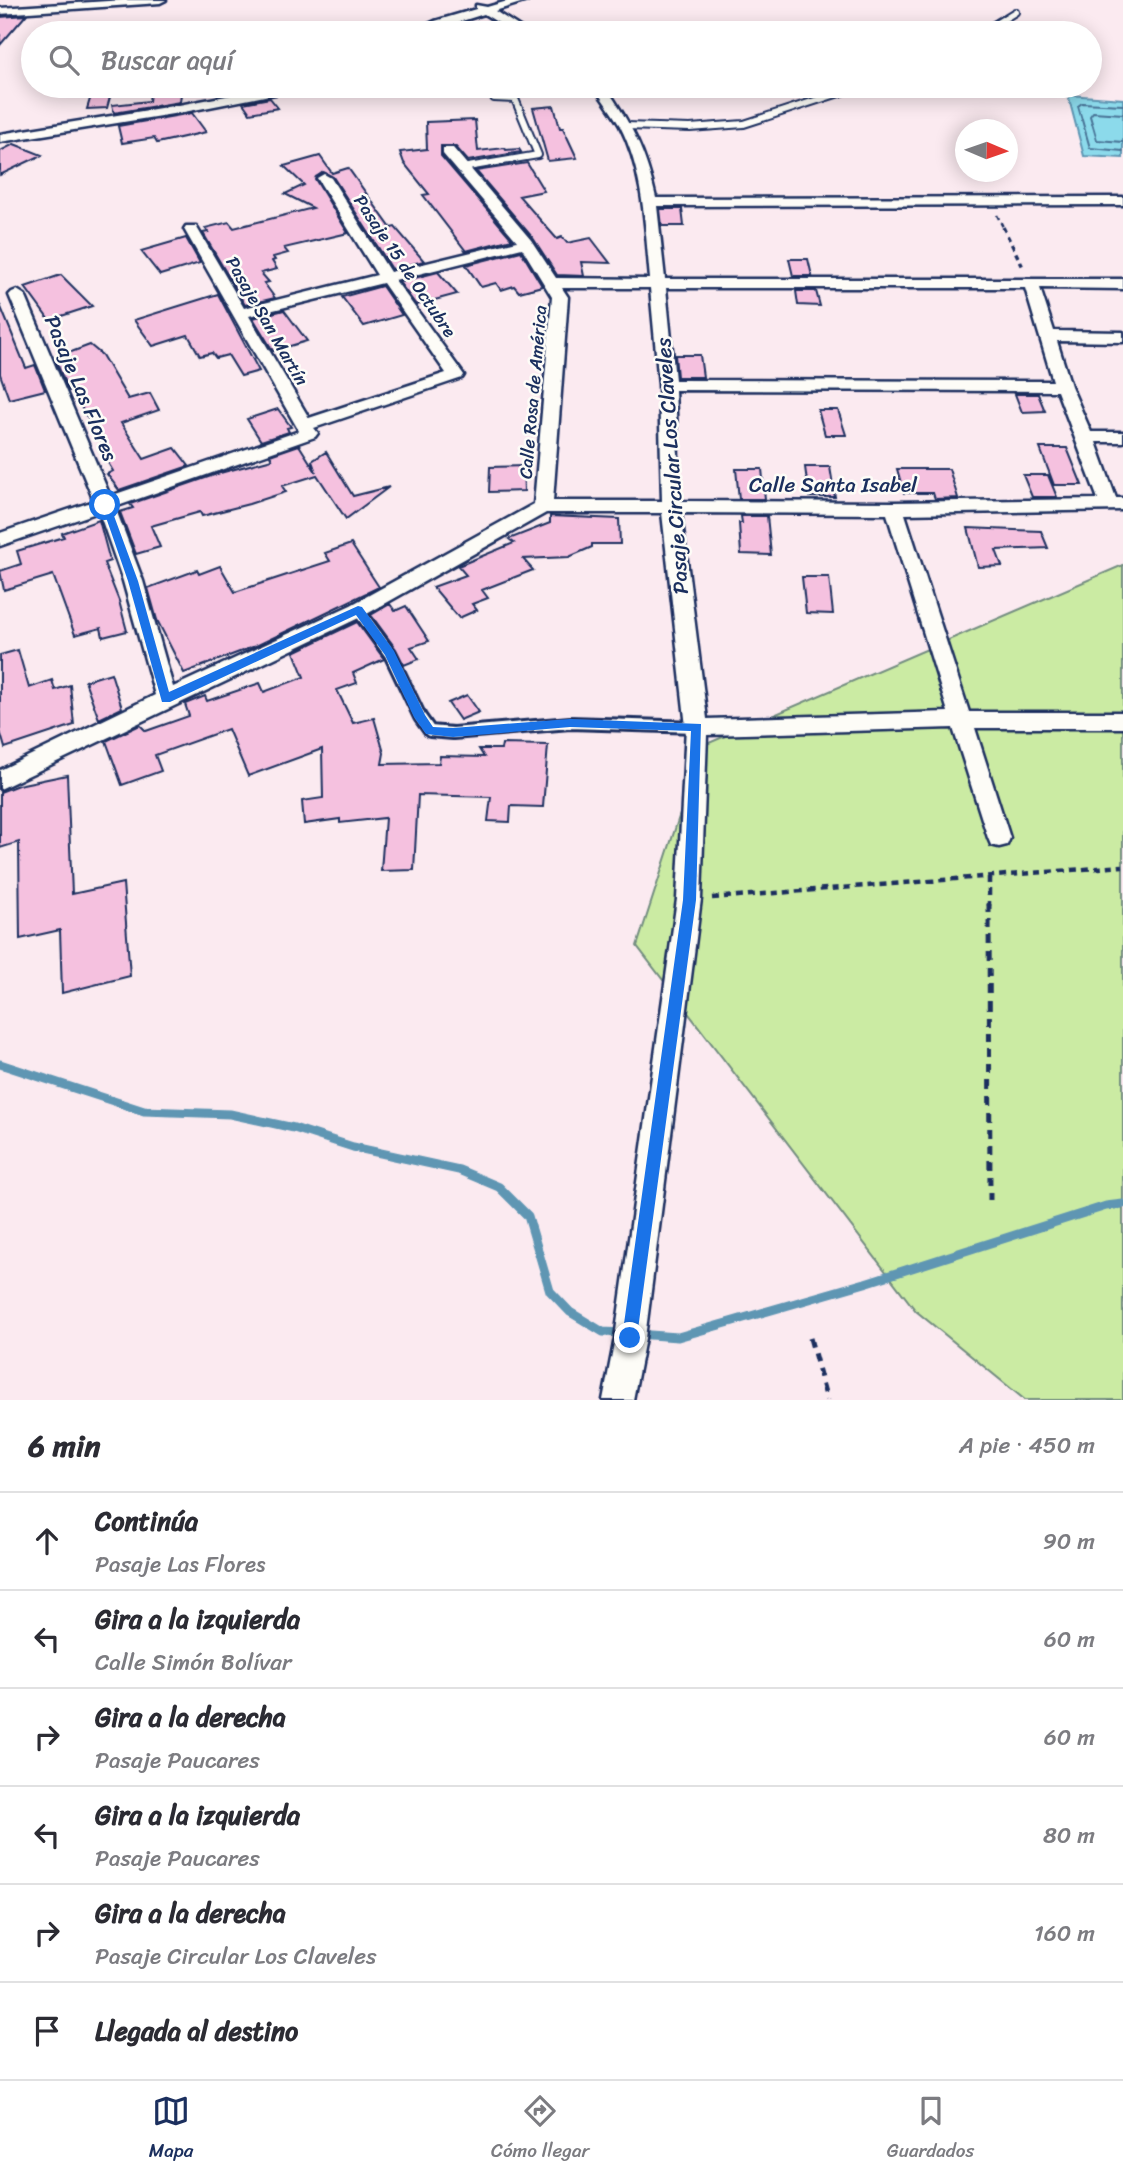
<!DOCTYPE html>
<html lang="es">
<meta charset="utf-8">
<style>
body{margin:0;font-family:Sriracha,sans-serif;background:#f7f7f7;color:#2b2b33}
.compass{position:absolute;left:955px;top:119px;width:63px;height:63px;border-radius:50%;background:#fff;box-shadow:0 4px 18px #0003;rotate:92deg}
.stop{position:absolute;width:21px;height:21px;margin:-16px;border:5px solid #1a73e8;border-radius:50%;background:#fff}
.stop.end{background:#1a73e8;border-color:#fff;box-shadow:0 2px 7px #0008}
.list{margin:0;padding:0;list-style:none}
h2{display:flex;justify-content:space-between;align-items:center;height:91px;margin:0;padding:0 28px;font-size:30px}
h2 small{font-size:23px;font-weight:400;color:#7c7c81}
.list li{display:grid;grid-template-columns:46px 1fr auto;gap:21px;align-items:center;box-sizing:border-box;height:98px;padding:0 28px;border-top:2px solid #e1e1e2}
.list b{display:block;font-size:26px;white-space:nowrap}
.list p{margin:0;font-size:23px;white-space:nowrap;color:#7c7c81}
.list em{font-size:23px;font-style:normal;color:#7c7c81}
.icon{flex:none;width:38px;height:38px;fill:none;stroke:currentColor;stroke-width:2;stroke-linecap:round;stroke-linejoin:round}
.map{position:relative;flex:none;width:1123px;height:1400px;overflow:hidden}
.search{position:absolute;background:#fff;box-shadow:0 4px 18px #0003;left:21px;right:21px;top:21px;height:77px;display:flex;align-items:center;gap:18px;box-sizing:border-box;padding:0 24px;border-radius:38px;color:#7c7c81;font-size:26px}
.sheet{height:679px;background:#fff}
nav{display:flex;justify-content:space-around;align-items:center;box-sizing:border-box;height:98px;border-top:2px solid #e1e1e2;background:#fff;font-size:19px;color:#7c7c81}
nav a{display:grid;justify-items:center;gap:4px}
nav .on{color:#1b2f5e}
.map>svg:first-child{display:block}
.green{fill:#cbeba3;stroke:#738d80;stroke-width:2}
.water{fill:#8cdaeb;stroke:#5f96b3;stroke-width:2}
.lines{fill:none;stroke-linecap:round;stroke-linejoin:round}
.shore{stroke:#487396;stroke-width:2}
.stream{stroke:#5f96b3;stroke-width:9}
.building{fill:#f5c1df;stroke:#1b2f5e;stroke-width:2}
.service-far1-casing{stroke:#1b2f5e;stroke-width:10}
.service-casing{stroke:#1b2f5e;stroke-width:16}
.minor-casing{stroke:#1b2f5e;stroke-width:5}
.path-far3{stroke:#1b2f5e;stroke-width:2.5;stroke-dasharray:4.5 3.5;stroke-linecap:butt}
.path-far2{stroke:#1b2f5e;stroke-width:3.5;stroke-dasharray:5 4.5;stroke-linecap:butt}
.path-far1{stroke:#1b2f5e;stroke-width:4.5;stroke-dasharray:7 5;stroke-linecap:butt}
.path{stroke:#1b2f5e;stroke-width:5;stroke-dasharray:9 7;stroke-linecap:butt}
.service-far1{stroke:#fdfcf7;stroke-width:6}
.service{stroke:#fdfcf7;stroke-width:10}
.minor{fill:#fdfcf7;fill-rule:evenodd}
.route{fill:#1a73e8}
.labels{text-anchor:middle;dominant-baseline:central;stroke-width:5;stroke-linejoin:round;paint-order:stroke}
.far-street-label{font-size:18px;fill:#1b2f5e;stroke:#fdfcf7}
.street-label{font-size:21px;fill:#1b2f5e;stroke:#fdfcf7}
</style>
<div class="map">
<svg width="1123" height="1400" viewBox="0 0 1123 1400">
<rect width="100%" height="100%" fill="#fbeaf0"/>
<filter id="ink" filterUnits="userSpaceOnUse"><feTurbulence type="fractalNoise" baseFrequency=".0143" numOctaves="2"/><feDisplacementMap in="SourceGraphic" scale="14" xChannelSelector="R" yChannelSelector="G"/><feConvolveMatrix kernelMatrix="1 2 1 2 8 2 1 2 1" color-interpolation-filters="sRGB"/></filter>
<g filter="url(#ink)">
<!-- green -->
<path class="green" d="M1123,565V1400H1025L916,1311L637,946L702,746Z"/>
<!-- water -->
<path class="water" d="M1068,95L1123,99V158L1084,156Z"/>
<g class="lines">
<!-- shore -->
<path class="shore" d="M1123,105L1082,103L1078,106L1090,148L1123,151
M1123,114L1093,112L1090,116L1097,140L1123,142"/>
<!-- stream -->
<path class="stream" d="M0,1064L144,1111L230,1114L294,1128L353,1147L459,1170L499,1187L528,1216L550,1291L570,1312L603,1332L624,1333
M636,1334L678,1337L865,1283L1106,1206L1123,1204"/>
</g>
<!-- building -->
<path class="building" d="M26,15L0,45V17Z
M94,86H113L107,108L87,109Z
M151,86H182L180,102L114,113L112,105L149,101Z
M270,98L278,108L250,113L243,103Z
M554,106L560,128H563L577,158L548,161L533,108Z
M192,113L206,132L157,143L154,138L122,143L118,126Z
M475,120L478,151L505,148L506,150L519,149L521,152L468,161L455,146H441V156L512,239L466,251L423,195L429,194L404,163L400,152L427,149L426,122Z
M14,144L42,155L0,175V151Z
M320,156L332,173L348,168L391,228L395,227L424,261L392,269L333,177L323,172L315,179L348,233L284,248L288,253L273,257L275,260L272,261L277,269L261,273L269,282L264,283L275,298L245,305L203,233L208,232L205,228L229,222L234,228L313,208L285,194L304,185L284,166Z
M527,163L544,191L519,196L557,239L562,237L567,243L591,238L610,263L581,262L584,276L557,275L533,238L476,171Z
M660,209H682L684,226H662Z
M186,238L200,263L160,275L141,251Z
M521,251L542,286L519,292L514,286L501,290L496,283L481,287L466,265Z
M789,259H808L812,276H793Z
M438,272L457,294L416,305L399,282Z
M61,275L92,306L49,320L25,287Z
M382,286L402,315L364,326L342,297Z
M796,291H816L820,306L798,305Z
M218,294L259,371L241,376L228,355L216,358L212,353L200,356L188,335L153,346L134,320Z
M0,305L26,368L35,365L45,390L9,399L0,374Z
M284,310L307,341L273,351L253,318Z
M90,345L102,355L128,399L150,393L159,410L121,423L144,459L175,448L189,466L119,490L107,474L113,471L104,456L109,454L71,390L68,391L55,358Z
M675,355H700L703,377H677Z
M1015,394H1038L1045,411L1022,412Z
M278,409L291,427L287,428L289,432L261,441L247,419Z
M818,410H838L846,435H825Z
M299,445L316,472L312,461L326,452L353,496L389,487L346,519L317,475L282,486L286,492L249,504L202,516L200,512L151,526L160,547L136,554L120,512L133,508L130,504L220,473L272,459L270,455Z
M1040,448H1067L1082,485H1054Z
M523,466L524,491L489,492L490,467Z
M805,467H830L835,497H809Z
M736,469H762L765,499H739Z
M897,469H949L958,498L935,499L933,493H904Z
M1023,475H1048L1057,497H1032Z
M550,516L619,519L620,544H592V547L569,557L523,559L533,570L482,590L488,598L472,604L477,610L459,618L433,587L466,575L458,566L514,543L509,539L550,523Z
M741,516H767L771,555L741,554L739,523H742Z
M99,520L110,561L104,563L119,601L127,631L103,637L101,628L75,635L53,575L4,590L0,571L21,564L17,551L64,537L62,533Z
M968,528L1041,531L1048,548L996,550L1002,566L978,567Z
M351,544L379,587L258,645L184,673L157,620L148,588L197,570L199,574L220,566L235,592L330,561L325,553Z
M802,577H829L833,614L806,613Z
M390,604L395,611L406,606L429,641L411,647L419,659L404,665L396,649L371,615Z
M357,622L384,659L353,673L357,683L337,690L353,723L374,718L384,753L382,764L439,763L440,756L484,757L479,749H501L502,744L548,745L543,807L511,806L510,822L488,821L491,797L418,795L414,870L381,871L385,818L340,823V819L304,824L302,801L323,798L322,749L248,776L228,729L155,755L161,771L122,785L106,741L140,725L146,731L189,716L185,704L205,696L207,701L260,683L264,692L304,677L294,652Z
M18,650L29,688L52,680L55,690L70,685L74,725L5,748L0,731V655Z
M111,673L122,708L99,719L85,681Z
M467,695L479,712L460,720L448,703Z
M67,775L72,894L123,883L130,976L62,993L60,930L20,939L19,842L0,848V792L18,785Z"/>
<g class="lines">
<defs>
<path id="service-far1" d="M981,33L1015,12
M626,126L690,128L744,124L861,86
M462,168L538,155L515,99L494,98"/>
<path id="service" d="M358,610L390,654L420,717L430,731L453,733L570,723L697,727"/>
<path id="minor" d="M124,0H166L160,3L0,14V8Z
M511,0H530L495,11L529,33H515L484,14L424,33H409L435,21L476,9V5L487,7Z
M278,86H301L295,90L179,113L0,142V134L179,105Z
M593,86H605C631,124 646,152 656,198L1123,197V205L657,206L665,279H1123V289L1040,288L1054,331L1123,332V342L1057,341L1071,386L1091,432H1123V442H1096L1116,498H1123V510L905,514L969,712H1123V728H975L1010,838L1007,845L999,847L991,845L988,838L953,728L707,735L701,899L645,1338L633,1400H603L615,1338L677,899L686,727L662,513H546L365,615L0,789V770L155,695L123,581L99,512L0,546V533L94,501L9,295L12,292L17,290L25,295L110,496L299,431L184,229L186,226H196L244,308L377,275L317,178L324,174L331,178L390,272L517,241L443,154V148H453L531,240L556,278L650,279C645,227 644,173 620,126C612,112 602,99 593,86ZM522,248L552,297L534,504L351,605L173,687L143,581L115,507L315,437L318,433L314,428L462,378L464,375L395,280ZM383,283L446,373L309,418L249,316ZM562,288H650L659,385L662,501H553L568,297ZM666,288H1025L1053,381L675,380ZM675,390L1057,391L1098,499L894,502L680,501ZM681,513L887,514L948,712L707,719Z"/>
</defs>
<!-- service-far1 casing -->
<use href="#service-far1" class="service-far1-casing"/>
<!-- service casing -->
<use href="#service" class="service-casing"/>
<!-- minor casing -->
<use href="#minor" class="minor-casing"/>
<!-- path-far3 -->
<path class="path-far3" d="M997,215L1004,229"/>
<!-- path-far2 -->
<path class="path-far2" d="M1003,227L1024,269"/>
<!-- path-far1 -->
<path class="path-far1" d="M989,877V906
M712,898L1123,866"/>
<!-- path -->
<path class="path" d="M989,904L990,1200
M810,1338L827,1400"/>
<!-- service-far1 -->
<use href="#service-far1" class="service-far1"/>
<!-- service -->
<use href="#service" class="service"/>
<!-- minor -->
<use href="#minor" class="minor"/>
</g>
</g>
<!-- route -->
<path class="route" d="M101,503L110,505L138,581L169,692L358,606L362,607L394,651L425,715L433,727L453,728L570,719L701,724L696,900L636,1344L630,1346L624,1344L622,1338L683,900L691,731L570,727L453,737L426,734L414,717L385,655L356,615L170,702H162L128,581Z"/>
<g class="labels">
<!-- far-street labels -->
<g class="far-street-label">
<text transform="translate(405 266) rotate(56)">Pasaje 15 de Octubre</text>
<text transform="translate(267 321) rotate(60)">Pasaje San Martín</text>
<text transform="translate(533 392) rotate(-85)">Calle Rosa de América</text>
</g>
<!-- street labels -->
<g class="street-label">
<text transform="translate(81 388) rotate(67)">Pasaje Las Flores</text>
<text transform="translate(672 466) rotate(-94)">Pasaje Circular Los Claveles</text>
<text x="833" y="485">Calle Santa Isabel</text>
</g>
</g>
</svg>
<svg class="compass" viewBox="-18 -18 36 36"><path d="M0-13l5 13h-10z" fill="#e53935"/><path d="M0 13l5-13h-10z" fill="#7c7c81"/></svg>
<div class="stop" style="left:105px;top:505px"></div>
<div class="stop end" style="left:630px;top:1338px"></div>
<div class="search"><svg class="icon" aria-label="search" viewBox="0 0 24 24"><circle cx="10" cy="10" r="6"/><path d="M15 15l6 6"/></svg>Buscar aquí</div>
</div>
<section class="sheet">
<h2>6 min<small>A pie · 450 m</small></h2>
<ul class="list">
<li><svg class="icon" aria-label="ahead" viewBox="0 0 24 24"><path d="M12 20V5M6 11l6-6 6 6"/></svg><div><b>Continúa</b><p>Pasaje Las Flores</p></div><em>90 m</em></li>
<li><svg class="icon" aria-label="left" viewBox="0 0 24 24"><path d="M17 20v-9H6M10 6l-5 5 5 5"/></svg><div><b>Gira a la izquierda</b><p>Calle Simón Bolívar</p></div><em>60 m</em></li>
<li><svg class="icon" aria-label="right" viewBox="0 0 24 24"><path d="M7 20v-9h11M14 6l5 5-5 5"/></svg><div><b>Gira a la derecha</b><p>Pasaje Paucares</p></div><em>60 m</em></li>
<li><svg class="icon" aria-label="left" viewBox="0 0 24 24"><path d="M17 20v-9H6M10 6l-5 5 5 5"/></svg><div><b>Gira a la izquierda</b><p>Pasaje Paucares</p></div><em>80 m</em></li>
<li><svg class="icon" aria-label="right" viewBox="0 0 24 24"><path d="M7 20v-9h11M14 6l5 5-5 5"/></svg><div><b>Gira a la derecha</b><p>Pasaje Circular Los Claveles</p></div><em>160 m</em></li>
<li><svg class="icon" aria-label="arrive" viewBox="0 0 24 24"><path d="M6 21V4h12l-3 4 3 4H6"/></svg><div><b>Llegada al destino</b></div></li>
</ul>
</section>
<nav>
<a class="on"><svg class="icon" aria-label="map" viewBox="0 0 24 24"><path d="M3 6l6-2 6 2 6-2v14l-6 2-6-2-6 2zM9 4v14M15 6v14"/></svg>Mapa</a>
<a><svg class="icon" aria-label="directions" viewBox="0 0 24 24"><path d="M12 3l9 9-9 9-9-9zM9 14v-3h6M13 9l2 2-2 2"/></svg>Cómo llegar</a>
<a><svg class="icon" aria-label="saved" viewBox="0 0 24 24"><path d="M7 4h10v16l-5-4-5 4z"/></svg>Guardados</a>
</nav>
